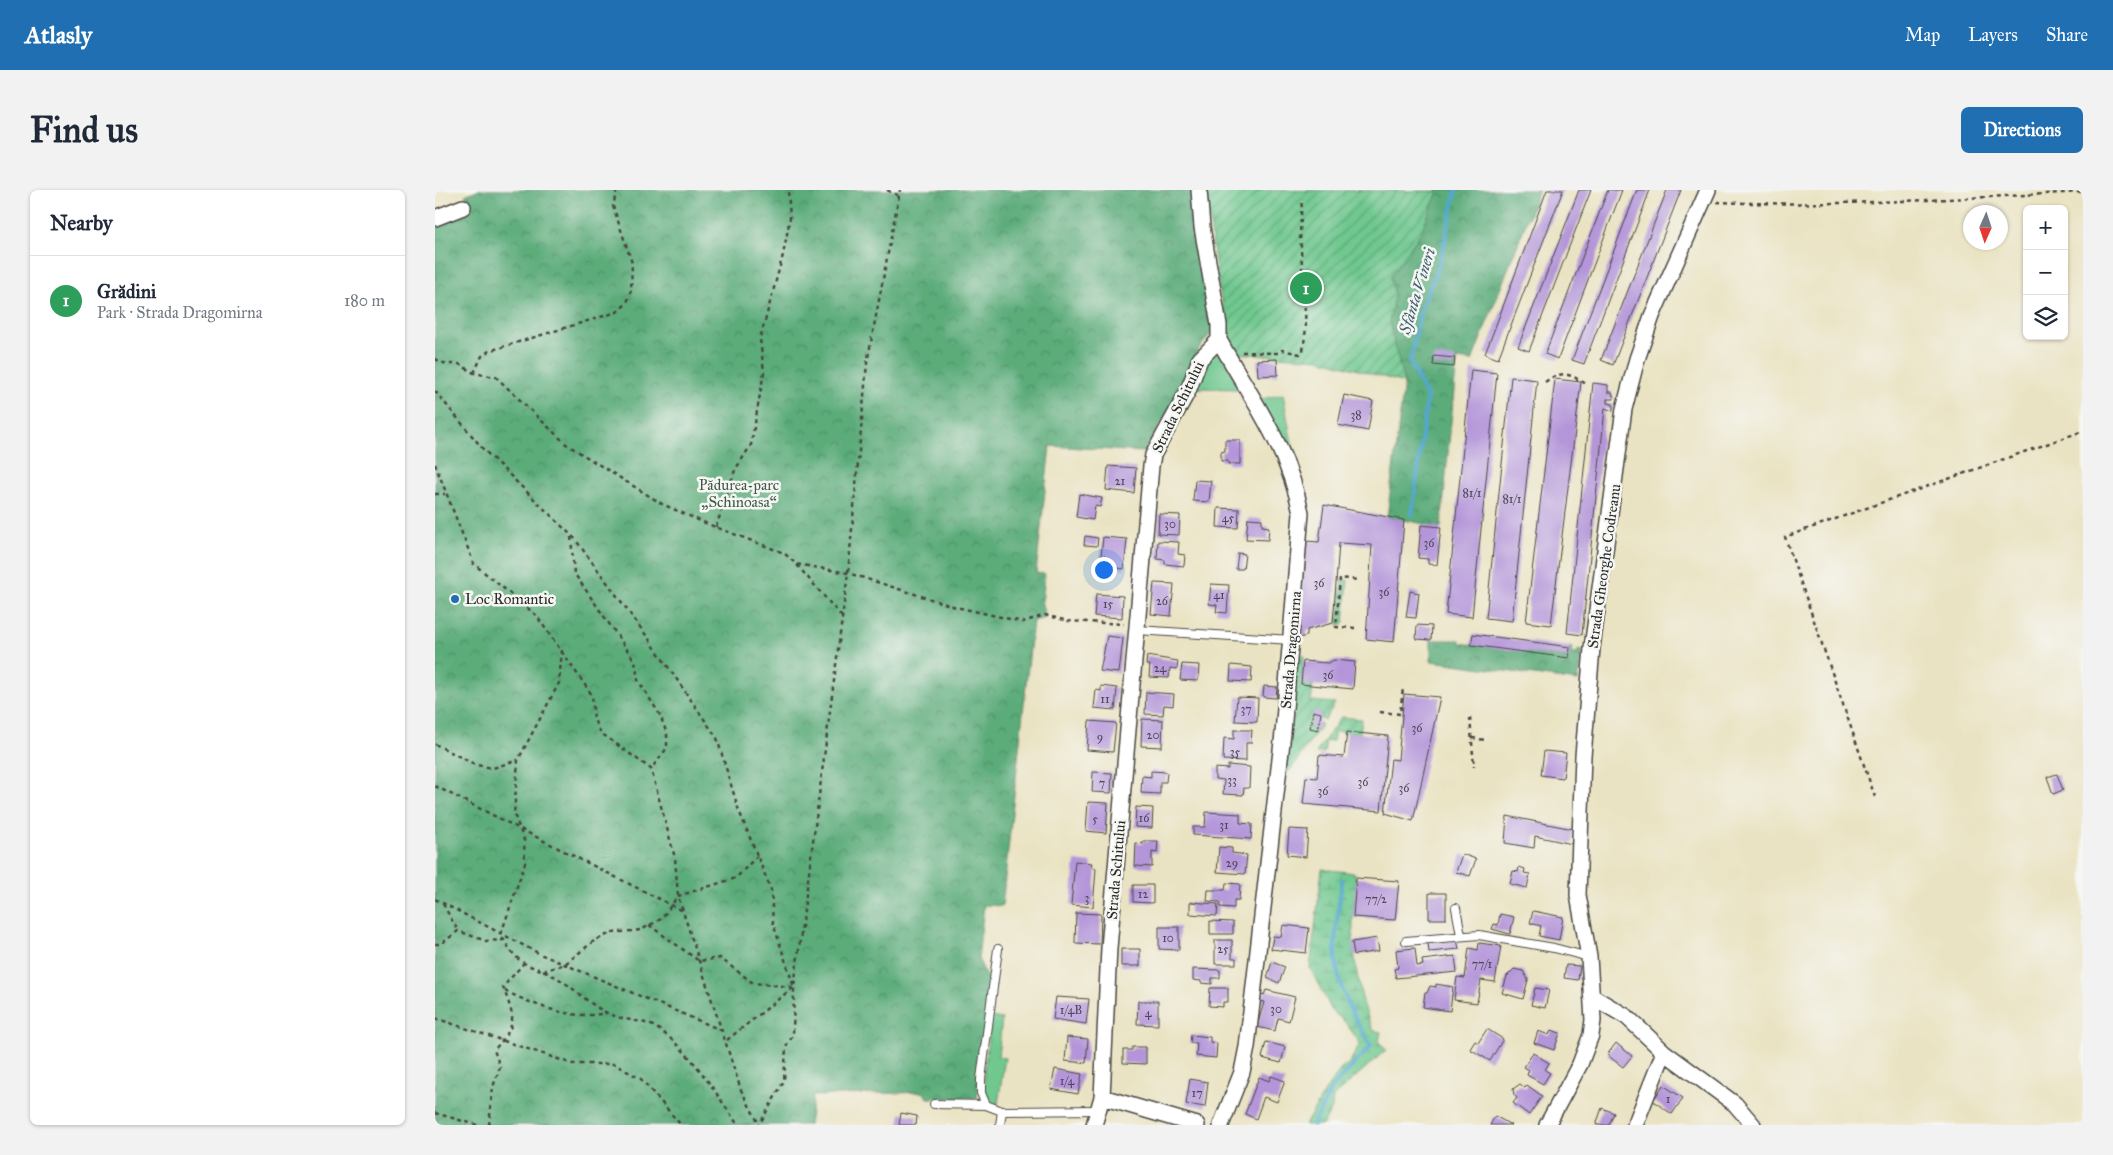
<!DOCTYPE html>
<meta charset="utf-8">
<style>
body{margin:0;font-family:"IM FELL Great Primer",serif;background:#f2f2f3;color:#1f2937}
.controls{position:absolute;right:15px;top:15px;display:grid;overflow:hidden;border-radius:8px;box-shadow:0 1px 4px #0004}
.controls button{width:45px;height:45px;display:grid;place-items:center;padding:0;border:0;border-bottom:1px solid #e0e1e3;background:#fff;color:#1f2937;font:25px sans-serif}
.compass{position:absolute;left:1528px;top:15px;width:45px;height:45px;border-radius:50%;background:#fff;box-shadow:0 1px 4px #0004;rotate:183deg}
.you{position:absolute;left:668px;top:379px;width:18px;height:18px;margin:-12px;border:4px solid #fff;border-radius:50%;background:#1a73e8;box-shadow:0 0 0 8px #1a73e833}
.badge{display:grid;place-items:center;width:32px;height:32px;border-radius:50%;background:#1f6fb2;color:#fff;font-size:16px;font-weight:700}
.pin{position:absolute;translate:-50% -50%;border:2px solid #fff;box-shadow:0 1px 5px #0006}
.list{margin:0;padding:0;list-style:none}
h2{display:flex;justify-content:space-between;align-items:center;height:65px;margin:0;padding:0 20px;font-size:21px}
h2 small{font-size:16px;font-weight:400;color:#747a83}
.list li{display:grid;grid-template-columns:32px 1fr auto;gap:15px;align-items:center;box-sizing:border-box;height:90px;padding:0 20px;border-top:1px solid #e0e1e3}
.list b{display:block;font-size:19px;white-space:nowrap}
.list p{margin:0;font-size:16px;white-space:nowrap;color:#747a83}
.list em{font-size:16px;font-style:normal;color:#747a83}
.icon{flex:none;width:28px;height:28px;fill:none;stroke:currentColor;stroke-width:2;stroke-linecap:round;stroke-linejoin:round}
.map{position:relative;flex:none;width:1648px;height:935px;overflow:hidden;border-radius:8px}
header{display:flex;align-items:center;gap:30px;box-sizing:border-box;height:70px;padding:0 25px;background:#1f6fb2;color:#fff}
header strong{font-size:24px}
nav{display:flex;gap:28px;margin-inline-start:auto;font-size:18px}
.intro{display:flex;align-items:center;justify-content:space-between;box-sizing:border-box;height:120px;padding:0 30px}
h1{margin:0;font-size:35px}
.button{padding:12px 22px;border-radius:8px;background:#1f6fb2;color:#fff;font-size:18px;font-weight:700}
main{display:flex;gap:30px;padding:0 30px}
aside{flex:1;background:#fff;border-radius:8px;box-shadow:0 1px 4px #0004}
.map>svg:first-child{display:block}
.grass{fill:#6fc88f;stroke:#4d7a5d}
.forest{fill:url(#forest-crowns);stroke:#436c52}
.wetland{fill:url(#wetland-marsh);stroke:#4d7a5d}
.garden{fill:url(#garden-furrows);stroke:#4d7a5d}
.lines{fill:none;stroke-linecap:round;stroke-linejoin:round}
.stream{stroke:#53a8cf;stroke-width:4}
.building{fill:#b495d9}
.lane-casing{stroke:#484742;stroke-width:10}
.street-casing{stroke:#484742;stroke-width:18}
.path{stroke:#484742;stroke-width:2.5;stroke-dasharray:4 4;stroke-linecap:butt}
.lane{stroke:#fff;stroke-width:8}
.street{stroke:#fff;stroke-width:15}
.poi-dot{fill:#1f6fb2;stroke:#f6f6f2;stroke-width:2}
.labels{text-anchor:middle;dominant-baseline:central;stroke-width:5;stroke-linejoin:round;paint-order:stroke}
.number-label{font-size:12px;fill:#4d4656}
.street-label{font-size:15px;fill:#2b2b2b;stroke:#f6f6f2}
.park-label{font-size:15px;fill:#3f5a49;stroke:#f6f6f2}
.poi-label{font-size:15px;fill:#2b2b2b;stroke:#f6f6f2;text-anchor:start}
.water-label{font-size:16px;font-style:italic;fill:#3b5d6d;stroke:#f6f6f2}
</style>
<header>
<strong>Atlasly</strong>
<nav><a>Map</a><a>Layers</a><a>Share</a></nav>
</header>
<div class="intro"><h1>Find us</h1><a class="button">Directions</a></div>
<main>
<aside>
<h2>Nearby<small></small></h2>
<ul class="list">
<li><span class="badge" style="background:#2e9e5b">1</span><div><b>Grădini</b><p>Park · Strada Dragomirna</p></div><em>180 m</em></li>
</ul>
</aside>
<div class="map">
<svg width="1648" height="935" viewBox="0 0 1648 935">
<defs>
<pattern id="forest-crowns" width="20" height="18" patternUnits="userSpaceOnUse" patternTransform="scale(1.25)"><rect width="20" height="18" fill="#5bac7a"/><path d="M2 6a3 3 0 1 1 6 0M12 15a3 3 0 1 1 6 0" fill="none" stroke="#4b8c64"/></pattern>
<pattern id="wetland-marsh" width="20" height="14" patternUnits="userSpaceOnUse" patternTransform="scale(1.25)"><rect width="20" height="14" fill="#6fc88f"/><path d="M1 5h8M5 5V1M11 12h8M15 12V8" fill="none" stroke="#5ba375"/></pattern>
<pattern id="garden-furrows" width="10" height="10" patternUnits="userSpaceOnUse" patternTransform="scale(1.25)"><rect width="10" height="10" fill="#6fc88f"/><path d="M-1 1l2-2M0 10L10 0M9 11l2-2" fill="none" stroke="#5ba375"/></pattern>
</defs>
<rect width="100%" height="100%" fill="#f6f6f2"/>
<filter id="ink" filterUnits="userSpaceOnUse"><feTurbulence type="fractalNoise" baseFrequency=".02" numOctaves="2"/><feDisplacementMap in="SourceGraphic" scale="10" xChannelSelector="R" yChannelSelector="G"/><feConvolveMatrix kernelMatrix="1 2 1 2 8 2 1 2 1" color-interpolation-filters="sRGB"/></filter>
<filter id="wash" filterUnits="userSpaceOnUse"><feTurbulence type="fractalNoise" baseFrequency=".0096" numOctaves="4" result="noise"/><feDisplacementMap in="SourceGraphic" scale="20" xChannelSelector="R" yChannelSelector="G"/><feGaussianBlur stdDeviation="1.12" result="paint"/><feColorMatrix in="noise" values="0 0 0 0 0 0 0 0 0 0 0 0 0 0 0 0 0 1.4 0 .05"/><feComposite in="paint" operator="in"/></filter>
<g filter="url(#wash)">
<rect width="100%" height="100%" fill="#eae3c3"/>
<!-- grass -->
<path class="grass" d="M778,162L788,166L805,199L759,198L772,166Z
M814,195L827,209L848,204L860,270L857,272Z
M556,827L567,829L563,867L570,868L563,914C558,912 554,910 551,904C545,893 555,842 556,827Z"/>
<!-- forest -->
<path class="forest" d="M42,0H757L778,141L763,160L748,196L709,262L615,256L601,383L610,384L607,415L611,428L598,431L567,716L549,715L543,769L555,792L542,908H493L488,902L378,906L374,935H0V36L36,21L30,5Z
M1003,0H1104L1037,171L1022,169L1006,337L952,327L969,193L954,132L959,106L955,87L986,42Z
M996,450H1025V453L1134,468L1135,457L1138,458L1137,463L1142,464L1143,460L1148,461L1143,491L996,471Z"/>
<!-- wetland -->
<path class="wetland" d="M887,679L920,683C923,698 918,714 918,729C917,762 924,810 938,840L946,842L944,852L951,860L898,907L897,918L888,935H870L894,895L906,879L914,874L925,853L910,832L897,821L875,778Z"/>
<!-- garden -->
<path class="garden" d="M771,0L1003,1L986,42L955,87L959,106L954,132L969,193L884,169L798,163L782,89Z
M907,390H913L909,434L903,435Z
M869,465L866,493L878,495L876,513L878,511L900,513L890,530L885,529L886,523L878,522L875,538L882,540L884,533L887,534L856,579L849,585L861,466Z
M906,527L927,529L925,544L900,541L898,551H891L889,563H881Z"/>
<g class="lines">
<!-- stream -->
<path class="stream" d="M977,325L992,207L975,173L985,121L1005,72L1021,0
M878,935L897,898L936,856C918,828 900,793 900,759C900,736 905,712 907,690"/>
</g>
<g id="blocks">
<!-- building -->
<path class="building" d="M1112,0H1128L1063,169L1050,164Z
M1144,0H1156L1094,161L1083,157Z
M1173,0H1187L1123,169L1110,164Z
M1202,0H1215L1149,174L1137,170Z
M1232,0H1246L1178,175L1166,170Z
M999,166L1020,168L1019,177L998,175Z
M842,169L843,185L823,186L822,170Z
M1036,180L1062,183L1037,427L1011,424Z
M1076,187L1102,190L1077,431L1051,428Z
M1120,189L1146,192L1116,435L1091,432Z
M1158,193L1173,195V202H1177L1179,209H1172V213L1178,214V221L1170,218L1147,445L1132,443Z
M909,205L938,211L933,241L903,235Z
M790,250H805V274H793V271H786V262L790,261Z
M673,276L701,278L699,303L671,300Z
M760,290L776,291L774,312L758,311Z
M644,304L667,308L665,317L660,316L658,330L641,327Z
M889,315L969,330L959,452L931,449L937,355L904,353L898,433L872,440V446L863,448L871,351L884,352Z
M783,318L804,319L803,338L782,337Z
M724,324L745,325L744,345L723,344Z
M813,328L827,329V336L834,337L833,350L811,349Z
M986,335L1006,337L1002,375L993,374V369L983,368Z
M650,346L663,348L662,356L649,355Z
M668,347L692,349L689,379L669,376L670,366H666Z
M723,351L744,352L743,364L750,365L749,376L730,374V370L722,369Z
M803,363L810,364L808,379H801Z
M719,393L739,394L736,426L716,424Z
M776,394L794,395L792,423L781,422L782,415L774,414Z
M975,401L984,403L981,428L971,427Z
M661,404L688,406L687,428L659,426Z
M982,435L997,436L996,450L981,449Z
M1038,444L1135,457L1134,468L1036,455Z
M672,446L688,448L684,483L665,481Z
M712,466L743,471L742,479L735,478L734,488L714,487L715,475H711Z
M899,470L920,472L918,499L866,494L868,471L893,473Z
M747,474L764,475L763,491L745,490Z
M796,475L817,477L816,492L795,491Z
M666,496L682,498L680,520L659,518L661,500L666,501Z
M829,496L842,497L841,508L828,507Z
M711,502L739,504L738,516L729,515L728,525L710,524Z
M969,504L1005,507L978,631L950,623L956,569L963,570Z
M802,507L823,508L822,532L800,531Z
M878,521L886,523L883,540L875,538Z
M707,529L728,530L727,557L706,556Z
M654,531L681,533L678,562L652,560Z
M799,540H817L816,553H811V571L788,570L789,548L799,549Z
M912,542L953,546L946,621L868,614L871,587L882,588L884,565L909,567Z
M1109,561L1131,563L1128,588L1106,585Z
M793,575L815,577L814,598H809L808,605L788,604L789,590L780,589V578L793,579Z
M716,581L732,582L731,592H725V604L706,603L707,586L716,587Z
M658,582L677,583L676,603L657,602Z
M1622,584L1628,600L1618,604L1612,587Z
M653,612L673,613L671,643L651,641Z
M701,617L718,618L717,638L700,637Z
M771,622L805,624V633L817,634L816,649L758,645V637H770Z
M1072,626L1138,639L1137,654L1100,646L1099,658L1070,653Z
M854,639L873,640L871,667L852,665Z
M708,651H723L722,663L717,662V677L700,676L701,653L708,654Z
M784,657L797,658V663L812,665L810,684L782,682Z
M1027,664L1041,669L1035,686L1021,682Z
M640,671L657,673L656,676L661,679L658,717L636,715Z
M1084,677L1090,679L1089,683L1095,684L1092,698L1075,694L1078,681L1083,682Z
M921,688L964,691L960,730L918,727Z
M791,693L805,694L804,710H799V718L785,717V712L772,711L773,700H790Z
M698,695H718V713L698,712Z
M994,703H1011V729H994Z
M755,712L783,714L782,726L755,724Z
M1098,721L1128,727L1124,750L1104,746L1106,736L1095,733Z
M641,723L666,724L665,754L640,753Z
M1065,724L1079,727L1075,744L1057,739L1059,734L1063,735Z
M775,731L798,732V744H775Z
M848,735L874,738L871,763L836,759L838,746L846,747Z
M724,737H744V760L724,759Z
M942,748L944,761L919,765L917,752Z
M1022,749L1024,759L994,762L993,753Z
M780,750H797V768H801V774H780Z
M1044,753L1066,756L1060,792L1046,790L1042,813L1019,810L1022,787L1030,788L1034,758L1043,760Z
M980,758L982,776L988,775L987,770L1020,766L1022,782L961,788L959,779L963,778L961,760Z
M686,759H705V776H686Z
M837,772L850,777L844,793L832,788Z
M1131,775L1145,776L1143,790L1129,788Z
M758,779L785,780V788H777V794L766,793V791L758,790Z
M1079,779L1088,781L1093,790L1088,809L1067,803L1072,786Z
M1001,794L1018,797L1015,821L988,817L990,803H992L995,796L1001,797Z
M775,798H793V812H788V817L774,816Z
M1100,798L1114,800L1110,818L1096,815Z
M831,800L860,807L854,831L843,828L840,841L822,837L829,812L824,811L826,804L829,805Z
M621,807L654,809L651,834L618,829Z
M703,811H723V835L702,834Z
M1052,839L1068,849L1055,871L1035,859L1040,851L1043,853Z
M1116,840L1125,843L1119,860L1099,853L1103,841L1114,845Z
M756,845L775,847V852L782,853L781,868L761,866L762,853H755Z
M632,847L653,849L651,873L630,871Z
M831,852L850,857L846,873L827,868Z
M1181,853L1197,866L1188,877L1172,865Z
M697,857H711V874L688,873V860H697Z
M1098,863L1114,873L1110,880L1115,883L1108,894L1092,885L1094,880L1089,877Z
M620,879L647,884L643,904L616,899Z
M836,886L850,891L842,912L829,907L821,929L810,924L824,887L834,891Z
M755,889L773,892L770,917L751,914Z
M1085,894L1090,898L1092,895L1107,906L1094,925L1078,913L1082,908L1079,905L1078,899Z
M1228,895L1248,908L1237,924L1218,911Z
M1167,918L1179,923L1174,935H1161Z
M466,923L482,926L481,935H464Z
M1060,926L1076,935H1055Z"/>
</g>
</g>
<g filter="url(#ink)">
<use href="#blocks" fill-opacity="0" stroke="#484742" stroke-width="1"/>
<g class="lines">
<defs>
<path id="lane" d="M702,440L857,450
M1021,718L1026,745
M971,751L1044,745L1119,758L1154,767
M499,914L551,915L567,921L662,920
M551,915L546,903V889L563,759
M565,935L567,921"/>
<path id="street" d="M764,0L767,37L784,135V150C816,209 853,256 866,323L848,543L812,857L807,882L786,935
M0,28L28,17
M1158,807L1192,827L1229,862L1300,914L1318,935
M667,907L762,935
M659,935L667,907L674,758L716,276L718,265L753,201L765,169L784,150
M1112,935L1145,874L1156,845L1158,830L1154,767L1143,705L1148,566L1157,458L1189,219L1202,169L1217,126L1273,0
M1200,935L1229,862"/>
</defs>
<!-- lane casing -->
<use href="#lane" class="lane-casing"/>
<!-- street casing -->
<use href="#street" class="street-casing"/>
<!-- path -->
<path class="path" d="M452,0L464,6
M1282,12C1404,17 1526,8 1648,2
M807,162L843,163L847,160L865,164L868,161L871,138L865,44L867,9
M0,169L11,174H24L39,183L61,187L131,254L227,314L270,333L349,363L361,374L413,383L521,417L588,432L610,425L633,431L689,434
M39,183L47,166L54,161L182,122L192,113L196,100L197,73L178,16L182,0
M1110,192C1128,179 1134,184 1153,195
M0,201L48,259L140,349L216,452L282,548L303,618L336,700L338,733L359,797L358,845L351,857L349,891L324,935
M0,274L39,374L101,425L157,505L159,530L166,543L216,579L240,668L243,706L306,900L324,934
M0,304H10
M281,337L300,280L316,255L329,182L325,149L348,65L355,28L353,0
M136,347L139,383L200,471L203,490L225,525L232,544V558L216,579
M362,375L407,427
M920,438L901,437L905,388L923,390
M127,460L124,493L83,570L79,624L89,650L90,673L66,744C87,785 96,770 127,791C146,803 158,819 180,826C192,831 209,830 220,837C256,860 279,901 303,935
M945,522L965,524L968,498
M1035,528L1039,577
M1037,548L1050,550
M0,554L41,575L58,578L83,570
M0,596L248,721
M1440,607L1350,347L1648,241
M0,709L105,764L286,840
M8,714L23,741
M214,735L264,771L285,768L318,793L358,797
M0,754H6L23,741L51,751L69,750
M108,781L130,774L159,751L176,743L206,740L226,729L243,706L301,688L322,666
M70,801C100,815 137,831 171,823
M0,828L138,874H179L206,889L246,935
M292,850L359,797L413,383L432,173L465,0
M0,923L42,935
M54,935L58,897L65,877L59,860C83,833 80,830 68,797L88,774"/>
<!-- lane -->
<use href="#lane" class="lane"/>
<!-- street -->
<use href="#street" class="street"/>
</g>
</g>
<!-- markers -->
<circle class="poi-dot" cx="20" cy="409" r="5"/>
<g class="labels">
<!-- number labels -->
<g class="number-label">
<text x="921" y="225">38</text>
<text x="685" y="291">21</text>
<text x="1037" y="303">81/1</text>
<text x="1077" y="309">81/1</text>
<text x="793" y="328">45</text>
<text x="735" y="334">30</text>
<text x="994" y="353">36</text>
<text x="884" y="393">36</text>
<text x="949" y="402">36</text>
<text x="784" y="405">41</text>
<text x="727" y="411">26</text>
<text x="673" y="414">15</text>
<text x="725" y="478">24</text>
<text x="893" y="485">36</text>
<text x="670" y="509">11</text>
<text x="811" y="519">37</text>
<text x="982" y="538">36</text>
<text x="718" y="545">20</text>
<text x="665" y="547">9</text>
<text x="800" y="562">35</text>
<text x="797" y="590">33</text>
<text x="928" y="592">36</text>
<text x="667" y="593">7</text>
<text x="969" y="598">36</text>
<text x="888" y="601">36</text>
<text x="709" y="628">16</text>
<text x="660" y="629">5</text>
<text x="789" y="635">31</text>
<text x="797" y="673">29</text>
<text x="708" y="704">12</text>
<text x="652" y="708">3</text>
<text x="941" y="709">77/2</text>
<text x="733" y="748">10</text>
<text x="788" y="759">25</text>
<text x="1047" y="774">77/1</text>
<text x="841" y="819">30</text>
<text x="636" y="820">1/4B</text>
<text x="713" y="823">4</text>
<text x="632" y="891">1/4</text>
<text x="762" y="903">17</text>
<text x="1233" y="909">1</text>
</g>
<!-- street labels -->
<g class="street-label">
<text transform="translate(743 217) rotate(-64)">Strada Schitului</text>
<text transform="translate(1169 376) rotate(-82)">Strada Gheorghe Codreanu</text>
<text transform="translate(856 460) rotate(-85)">Strada Dragomirna</text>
<text transform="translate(681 680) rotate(-85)">Strada Schitului</text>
</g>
<!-- park labels -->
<g class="park-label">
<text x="304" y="295">Pădurea-parc<tspan x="304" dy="17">„Schinoasa“</tspan></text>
</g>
<!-- poi labels -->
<g class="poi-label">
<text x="30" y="409">Loc Romantic</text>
</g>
<!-- water labels -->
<g class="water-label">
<text transform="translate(982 101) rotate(-73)">Sfânta Vineri</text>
</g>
</g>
</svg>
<div class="controls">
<button>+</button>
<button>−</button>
<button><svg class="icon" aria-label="layers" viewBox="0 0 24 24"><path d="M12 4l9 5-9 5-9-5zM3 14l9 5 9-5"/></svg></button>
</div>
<svg class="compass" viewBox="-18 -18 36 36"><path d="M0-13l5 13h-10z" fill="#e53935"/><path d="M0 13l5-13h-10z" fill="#747a83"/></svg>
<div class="you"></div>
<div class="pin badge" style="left:871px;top:98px;background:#2e9e5b">1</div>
</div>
</main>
